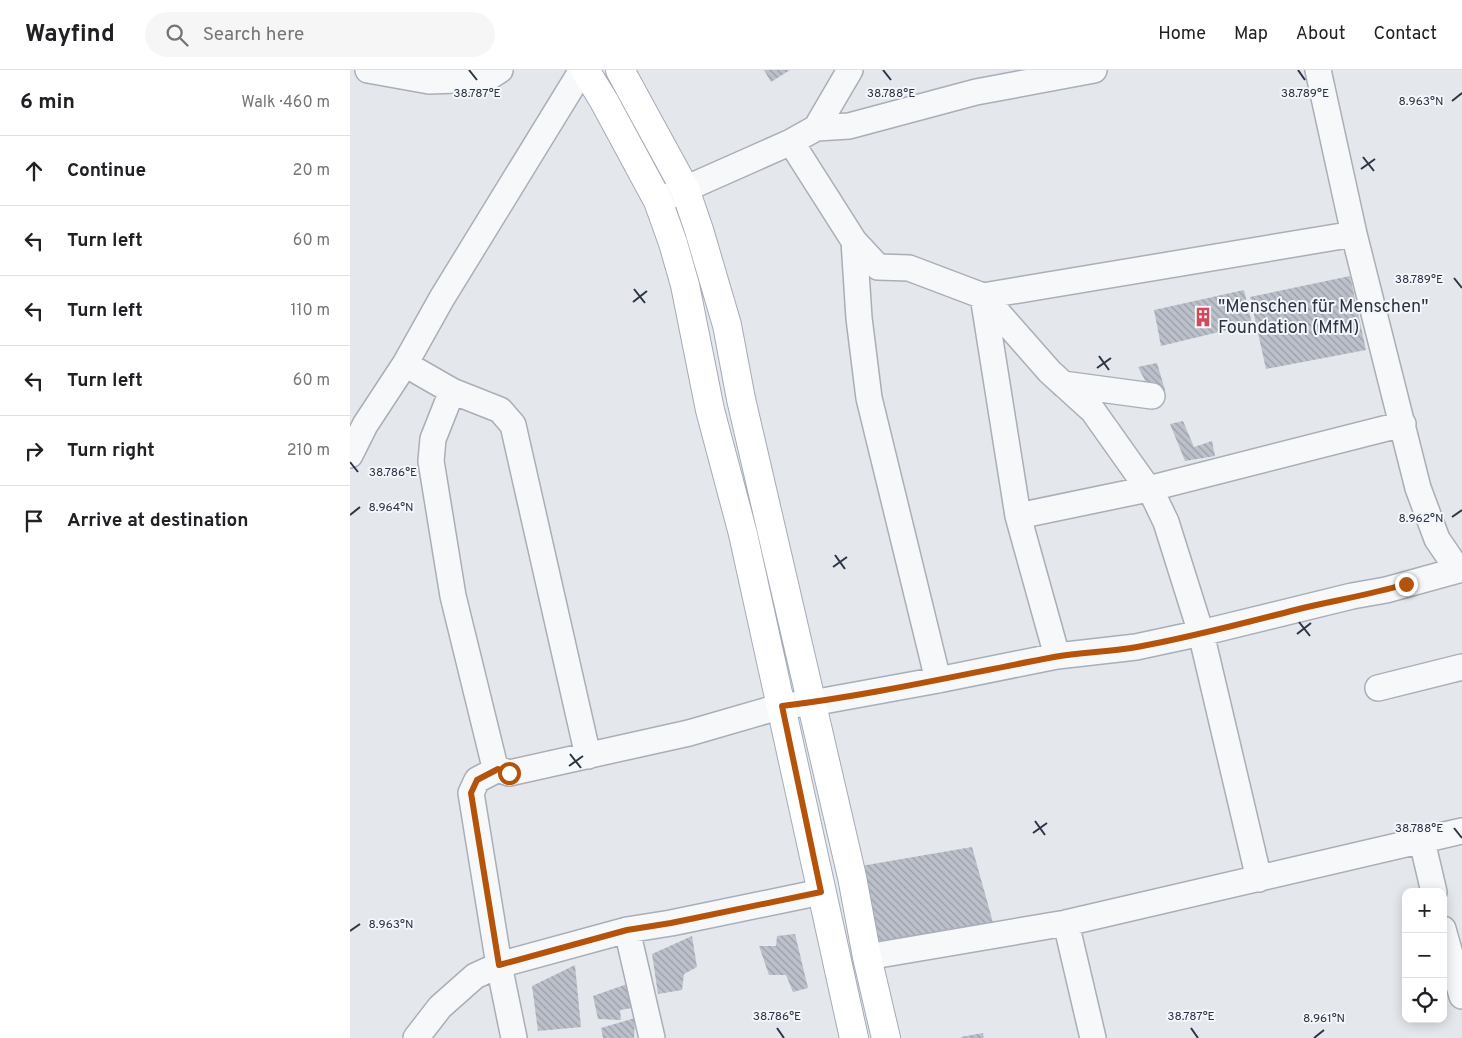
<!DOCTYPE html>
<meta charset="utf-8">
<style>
body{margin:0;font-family:Overpass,sans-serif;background:#f6f6f6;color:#202124}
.controls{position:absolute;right:15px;bottom:15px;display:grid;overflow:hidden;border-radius:10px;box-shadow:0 2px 12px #0003}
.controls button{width:45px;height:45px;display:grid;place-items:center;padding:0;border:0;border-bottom:1px solid #e0e0e0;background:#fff;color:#202124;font:25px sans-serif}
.stop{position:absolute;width:15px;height:15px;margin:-11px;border:4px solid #b45309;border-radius:50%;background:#fff}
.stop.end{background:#b45309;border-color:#fff;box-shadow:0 1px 5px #0008}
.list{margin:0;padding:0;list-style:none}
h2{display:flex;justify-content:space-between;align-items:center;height:65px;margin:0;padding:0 20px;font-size:21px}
h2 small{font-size:16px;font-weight:400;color:#757577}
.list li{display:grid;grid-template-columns:32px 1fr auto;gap:15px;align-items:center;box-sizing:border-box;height:70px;padding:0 20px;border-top:1px solid #e0e0e0}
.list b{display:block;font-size:19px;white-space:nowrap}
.list em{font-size:16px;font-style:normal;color:#757577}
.icon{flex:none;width:28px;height:28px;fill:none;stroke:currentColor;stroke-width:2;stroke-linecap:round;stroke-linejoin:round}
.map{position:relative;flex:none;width:1112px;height:968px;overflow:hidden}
header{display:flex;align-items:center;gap:30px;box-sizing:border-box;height:70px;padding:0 25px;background:#fff;border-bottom:1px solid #e0e0e0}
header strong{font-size:24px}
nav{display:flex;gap:28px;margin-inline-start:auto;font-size:18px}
.search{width:350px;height:45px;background:#f6f6f6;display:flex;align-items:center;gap:12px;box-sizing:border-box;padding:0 18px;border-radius:28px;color:#757577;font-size:19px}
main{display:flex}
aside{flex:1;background:#fff}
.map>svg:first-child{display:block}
.building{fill:url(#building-back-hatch)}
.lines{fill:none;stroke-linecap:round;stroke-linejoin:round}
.minor-casing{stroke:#a9aeb7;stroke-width:28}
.major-casing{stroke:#a3abb8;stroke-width:30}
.minor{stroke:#f7f8fa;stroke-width:25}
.major{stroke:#fff;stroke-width:28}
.route{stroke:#b45309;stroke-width:6}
.ticks{fill:none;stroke:#2b3445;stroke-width:2}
.labels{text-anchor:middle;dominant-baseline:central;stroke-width:4;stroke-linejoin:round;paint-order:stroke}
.poi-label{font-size:18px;fill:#2b3445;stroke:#f4f6f9;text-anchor:start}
.ticks-label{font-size:12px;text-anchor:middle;fill:#2b3445;stroke:#f4f6f9;stroke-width:4;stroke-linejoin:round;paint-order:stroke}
</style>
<header>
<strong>Wayfind</strong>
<div class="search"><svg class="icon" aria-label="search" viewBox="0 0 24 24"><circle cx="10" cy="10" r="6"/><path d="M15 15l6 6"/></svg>Search here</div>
<nav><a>Home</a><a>Map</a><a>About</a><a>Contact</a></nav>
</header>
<main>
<aside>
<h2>6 min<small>Walk · 460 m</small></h2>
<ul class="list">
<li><svg class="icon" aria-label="ahead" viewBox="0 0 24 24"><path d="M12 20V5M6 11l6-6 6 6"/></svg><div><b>Continue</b></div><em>20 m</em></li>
<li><svg class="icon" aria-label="left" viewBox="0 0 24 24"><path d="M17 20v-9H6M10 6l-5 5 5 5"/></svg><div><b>Turn left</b></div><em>60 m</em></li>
<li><svg class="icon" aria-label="left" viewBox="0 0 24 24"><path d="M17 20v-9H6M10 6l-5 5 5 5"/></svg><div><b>Turn left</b></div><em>110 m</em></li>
<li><svg class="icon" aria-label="left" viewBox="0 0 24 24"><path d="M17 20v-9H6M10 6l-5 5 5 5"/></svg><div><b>Turn left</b></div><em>60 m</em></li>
<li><svg class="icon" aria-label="right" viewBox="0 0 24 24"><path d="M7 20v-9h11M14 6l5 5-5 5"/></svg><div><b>Turn right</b></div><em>210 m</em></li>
<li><svg class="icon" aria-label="arrive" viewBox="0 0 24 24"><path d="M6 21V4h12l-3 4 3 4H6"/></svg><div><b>Arrive at destination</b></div></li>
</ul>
</aside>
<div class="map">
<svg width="1112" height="968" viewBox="0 0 1112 968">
<defs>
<pattern id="building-back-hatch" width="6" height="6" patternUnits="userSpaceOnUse" patternTransform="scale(1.25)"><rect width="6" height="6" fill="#bbc0ca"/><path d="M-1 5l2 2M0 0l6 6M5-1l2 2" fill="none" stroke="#989da6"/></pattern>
</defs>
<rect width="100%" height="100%" fill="#e4e7ec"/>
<!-- building -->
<path class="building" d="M414,0H440L421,12Z
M1000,206L1016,280L916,299L900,227Z
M894,220L902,254L811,276L804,240Z
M807,293L815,320L801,322L788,297Z
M833,351L844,377L862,371L865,386L835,391L820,354Z
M622,777L644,856L529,876L511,796Z
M445,864L458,918L443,922L436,905H419L409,876H426L427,866Z
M342,866L347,897L334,904L332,920L308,924L302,884Z
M225,895L231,957L188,961L182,916Z
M277,914L282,938L270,940L271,950L248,949L243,926Z
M285,948L284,968H253L251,958Z
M633,963L634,968H611V967Z"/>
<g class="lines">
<defs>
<path id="minor" d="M18,0L79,11L136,9L150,0
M968,0L1004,164L1068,418L1087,469L1108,500
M466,58L499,56L626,22L744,0
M441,72L504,171L528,197L559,198L633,226L700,302L743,341L804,427L816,452L851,563L909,809
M308,131L441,72L466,58L500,0
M504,171L509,248L519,328L588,610
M55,294L102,321L150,340L163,355L238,686
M713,314L802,326
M102,321L83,369L81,391L103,526L144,693L148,699L159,703L339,663L432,636L462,633L588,610L707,586L786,577L851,563L1002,526L1036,520L1112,499
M0,385L15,355L55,294L92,228L232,0
M668,446L798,419L1053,354
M707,586L668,446L633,226L1004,164
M1028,618L1112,597
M148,699L127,710L121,723L149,895L164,968
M1072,771L1084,822
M716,853L743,968
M1093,859L1112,926
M277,860L302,968
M517,887L716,853L1112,761
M66,968L90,937L125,906L149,895L277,860L321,853L471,822"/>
<path id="major" d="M235,0L254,31L308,131L323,173L335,215L360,340L393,464L504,968
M270,0L335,119L349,160L377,255L391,329L502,807L517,887L536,968"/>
</defs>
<!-- minor casing -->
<use href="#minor" class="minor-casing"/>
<!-- major casing -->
<use href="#major" class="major-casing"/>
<!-- minor -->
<use href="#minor" class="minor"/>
<!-- major -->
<use href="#major" class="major"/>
</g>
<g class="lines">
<!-- route -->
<path class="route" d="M159,703L148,699L127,710L121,723L149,895L277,860L321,853L471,822L432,636C523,625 614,604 704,587C731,582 760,582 787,577C843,567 898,552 953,538C987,530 1023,524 1056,514"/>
</g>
<!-- ticks -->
<path class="ticks" d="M119,0L127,10M533,0L541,10M948,0L955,10M1102,31L1112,23M1013,87L1024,101M1011,99L1025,89M1104,208L1112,218M284,219L295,233M283,232L297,221M749,286L759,300M747,298L761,288M0,392L8,402M0,445L10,437M1102,447L1112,440M485,485L495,499M483,497L497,487M949,552L960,566M947,564L961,553M220,684L231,698M219,696L233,686M685,751L695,765M1104,758L1112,768M683,763L697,753M0,861L10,854M427,958L434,968M841,958L848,968M964,968L974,960"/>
<!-- icons -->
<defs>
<symbol id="building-bare" viewBox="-9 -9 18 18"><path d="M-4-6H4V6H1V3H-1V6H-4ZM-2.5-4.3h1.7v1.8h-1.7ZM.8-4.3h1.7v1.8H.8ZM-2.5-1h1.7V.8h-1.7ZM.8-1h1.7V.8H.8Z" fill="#d1495b" stroke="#f4f6f9" stroke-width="2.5" paint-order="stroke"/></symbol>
</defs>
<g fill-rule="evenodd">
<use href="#building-bare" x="839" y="233" width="28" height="28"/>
</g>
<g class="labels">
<!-- poi labels -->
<g class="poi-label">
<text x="868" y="237">"Menschen für Menschen"<tspan x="868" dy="21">Foundation (MfM)</tspan></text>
</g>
</g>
<g class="ticks-label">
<text x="127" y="27">38.787°E</text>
<text x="541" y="27">38.788°E</text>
<text x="955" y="27">38.789°E</text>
<text x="1071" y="35">8.963°N</text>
<text x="1069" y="213">38.789°E</text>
<text x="43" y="406">38.786°E</text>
<text x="41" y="441">8.964°N</text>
<text x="1071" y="452">8.962°N</text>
<text x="1069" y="762">38.788°E</text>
<text x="41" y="858">8.963°N</text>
<text x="427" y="950">38.786°E</text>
<text x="841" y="950">38.787°E</text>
<text x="974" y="952">8.961°N</text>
</g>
</svg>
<div class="controls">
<button>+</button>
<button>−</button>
<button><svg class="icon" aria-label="locate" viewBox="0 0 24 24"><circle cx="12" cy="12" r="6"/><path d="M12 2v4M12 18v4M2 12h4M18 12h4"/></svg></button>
</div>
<div class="stop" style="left:159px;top:703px"></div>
<div class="stop end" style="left:1056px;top:514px"></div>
</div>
</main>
